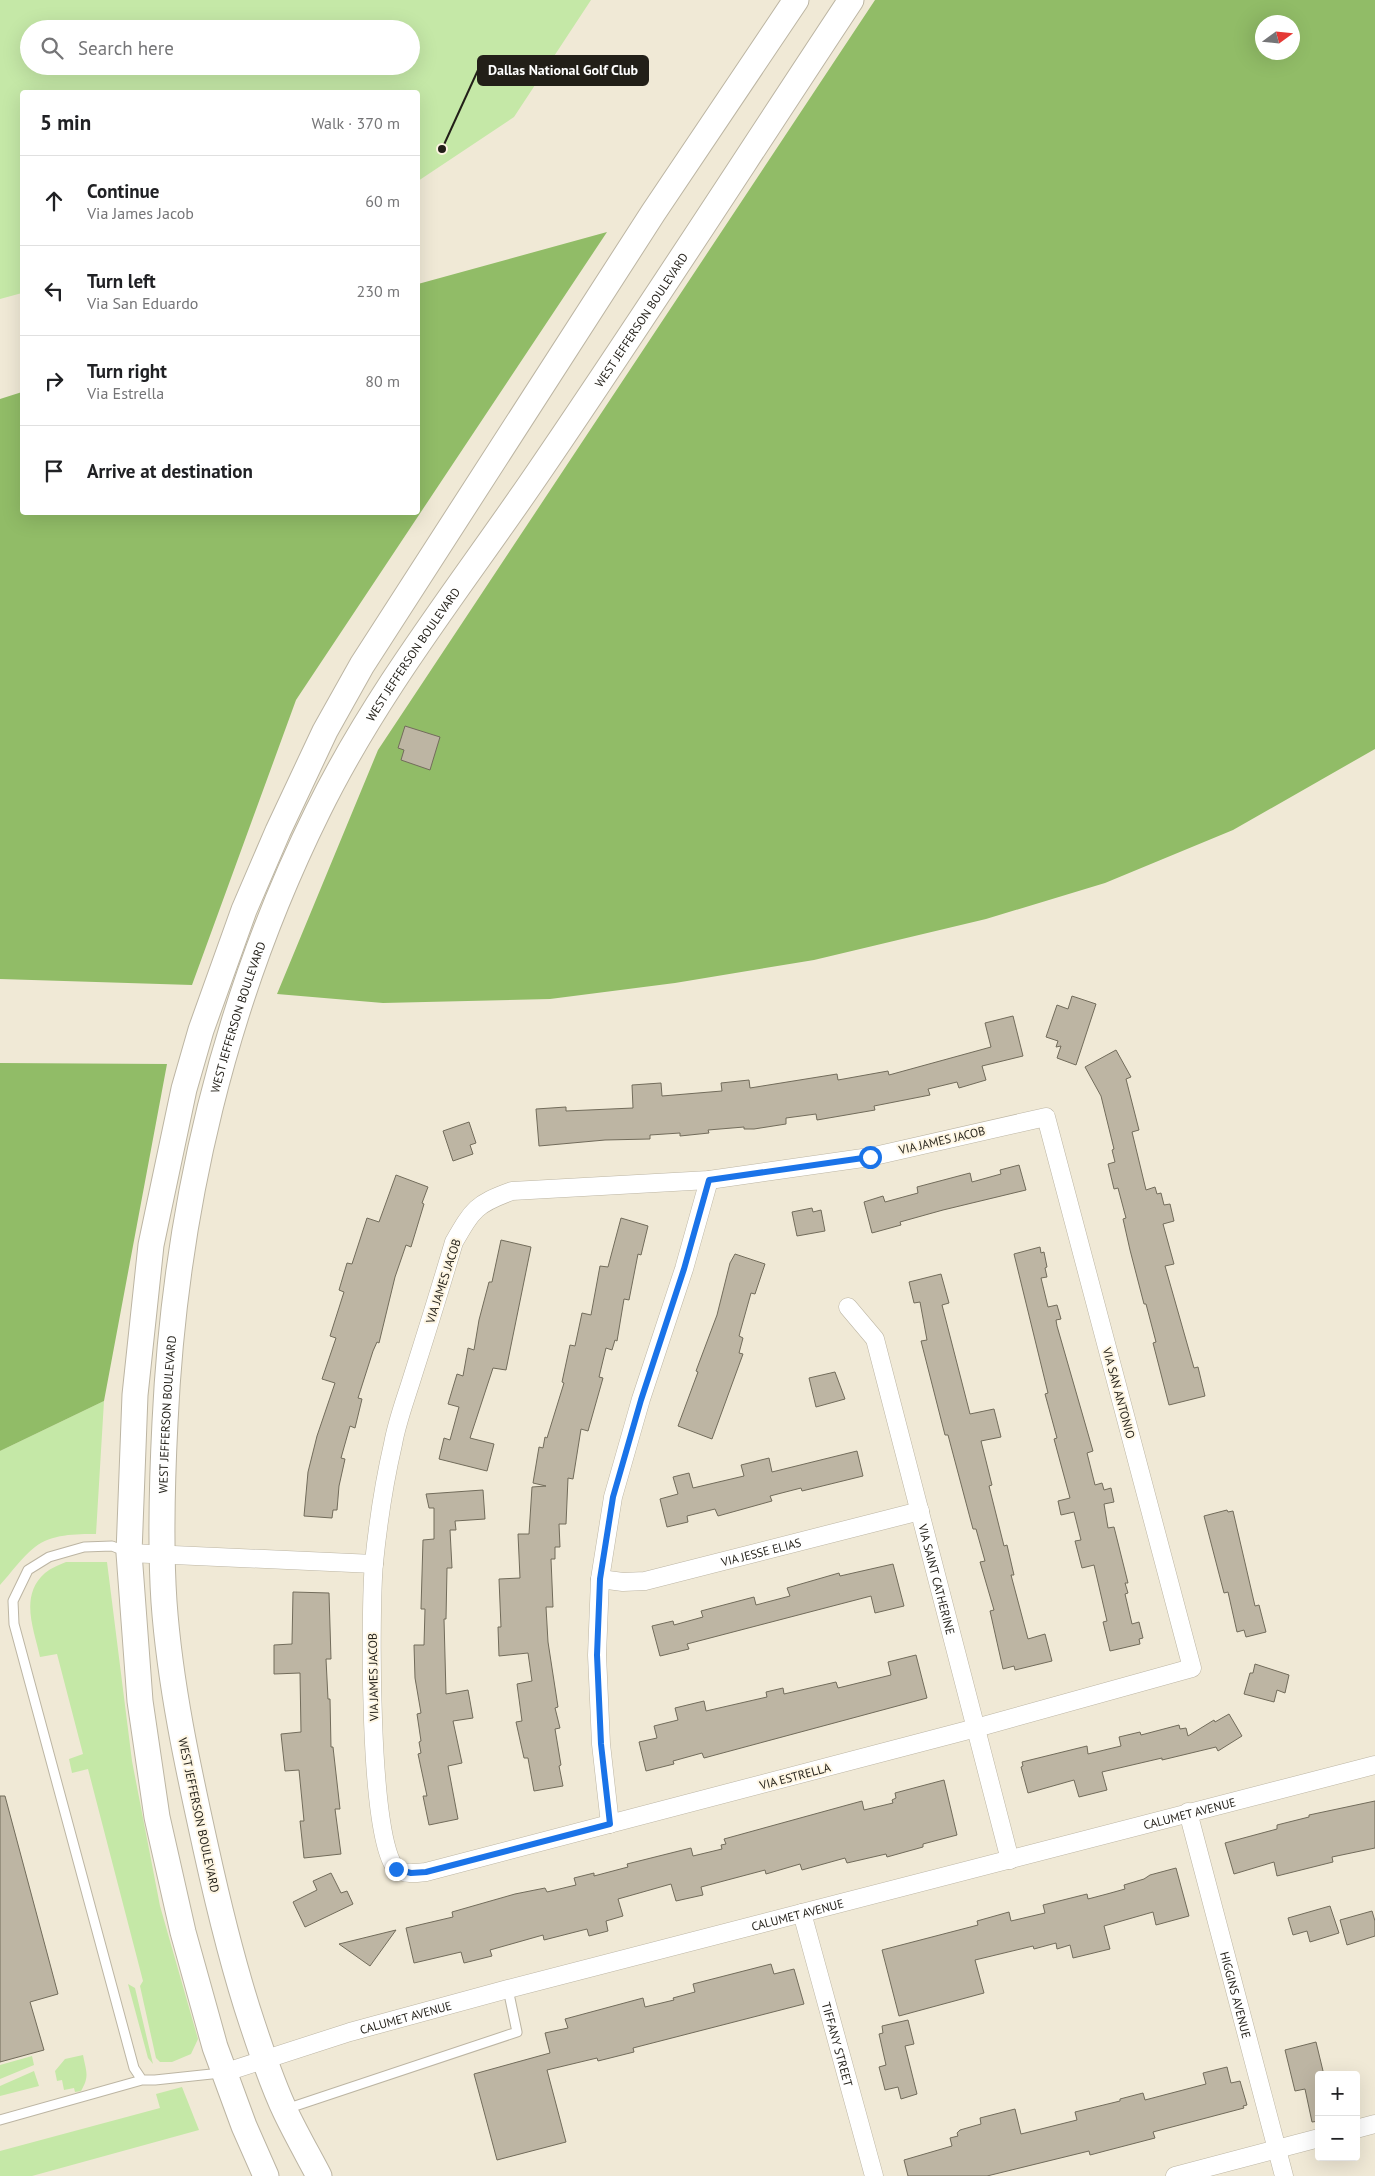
<!DOCTYPE html>
<meta charset="utf-8">
<style>
body{margin:0;font-family:"PT Sans",sans-serif;background:#f2f2f2;color:#202124}
.controls{position:absolute;right:15px;bottom:15px;display:grid;overflow:hidden;border-radius:5px;box-shadow:0 5px 20px #0002}
.controls button{width:45px;height:45px;display:grid;place-items:center;padding:0;border:0;border-bottom:1px solid #e0e0e0;background:#fff;color:#202124;font:25px sans-serif}
.compass{position:absolute;left:1255px;top:15px;width:45px;height:45px;border-radius:50%;background:#fff;box-shadow:0 5px 20px #0002;rotate:75deg}
.stop{position:absolute;width:15px;height:15px;margin:-11px;border:4px solid #1a73e8;border-radius:50%;background:#fff}
.stop.end{background:#1a73e8;border-color:#fff;box-shadow:0 1px 5px #0008}
.list{margin:0;padding:0;list-style:none}
h2{display:flex;justify-content:space-between;align-items:center;height:65px;margin:0;padding:0 20px;font-size:21px}
h2 small{font-size:16px;font-weight:400;color:#757577}
.list li{display:grid;grid-template-columns:32px 1fr auto;gap:15px;align-items:center;box-sizing:border-box;height:90px;padding:0 20px;border-top:1px solid #e0e0e0}
.list b{display:block;font-size:19px;white-space:nowrap}
.list p{margin:0;font-size:16px;white-space:nowrap;color:#757577}
.list em{font-size:16px;font-style:normal;color:#757577}
.icon{flex:none;width:28px;height:28px;fill:none;stroke:currentColor;stroke-width:2;stroke-linecap:round;stroke-linejoin:round}
.map{position:relative;flex:none;width:1375px;height:2176px;overflow:hidden}
.search{position:absolute;background:#fff;box-shadow:0 5px 20px #0002;left:20px;top:20px;width:400px;height:55px;display:flex;align-items:center;gap:12px;box-sizing:border-box;padding:0 18px;border-radius:28px;color:#757577;font-size:19px}
.panel{position:absolute;background:#fff;box-shadow:0 5px 20px #0002;left:20px;top:90px;width:400px;height:425px;border-radius:5px}
.map>svg:first-child{display:block}
.green{fill:#c5e8a7;fill-rule:evenodd}
.forest{fill:#91bc67;fill-rule:evenodd}
.building{fill:#bdb5a3;stroke:#726c5b}
.lines{fill:none;stroke-linecap:round;stroke-linejoin:round}
.service-casing{stroke:#bcb5a3;stroke-width:11}
.minor-casing{stroke:#bcb5a3;stroke-width:19}
.secondary-casing{stroke:#bcb5a3;stroke-width:27}
.service{stroke:#fff;stroke-width:9}
.minor{stroke:#fff;stroke-width:18}
.secondary{stroke:#fff;stroke-width:25}
.route{stroke:#1a73e8;stroke-width:6}
.labels{text-anchor:middle;dominant-baseline:central;stroke-width:4;stroke-linejoin:round;paint-order:stroke}
.street-label{font-size:12px;fill:#221f18;stroke:#fef6e3}
.leader{fill:none;stroke:#221f18;stroke-width:2}
.callout-dot{fill:#221f18;stroke:#fef6e3;stroke-width:2}
.callout{fill:#221f18;stroke:#221f18;stroke-width:2}
.callout-label{font-size:14px;text-anchor:middle;font-weight:bold;fill:#fff}
</style>
<div class="map">
<svg width="1375" height="2176" viewBox="0 0 1375 2176">
<rect width="100%" height="100%" fill="#f0e9d6"/>
<!-- green -->
<path class="green" d="M0,0H591L514,117L418,181V92H22V293L0,299ZM29,29H411V66H29Z
M104,1401L96,1534C76,1534 51,1534 35,1547C22,1557 11,1573 0,1585V1451Z
M66,1562H107L132,1761L160,1906L198,2039L191,2054L172,2062H160L156,2058L140,1986L143,1981L88,1769L72,1773L69,1759L83,1754L57,1654L40,1657C34,1629 19,1596 45,1573C51,1568 59,1565 66,1562Z
M128,1984L135,1988L153,2064L148,2058Z
M83,2055C86,2071 90,2076 81,2091L75,2092L74,2088L64,2090L62,2080L57,2081L55,2071L65,2059Z
M32,2056L34,2065L0,2079V2065Z
M34,2071L39,2086L0,2096V2086Z
M182,2087L199,2130L32,2176H0V2151L160,2108L156,2094Z"/>
<!-- forest -->
<path class="forest" d="M875,0H1375V749L1233,830L1105,883L986,919L814,960L675,983L550,999L383,1003L277,994L378,750ZM1262,22H1292V52H1262Z
M607,232L296,700L192,985L0,979V399L22,392V512H418V284Z
M0,1063L167,1064L104,1401L0,1451Z"/>
<!-- building -->
<path class="building" d="M405,726L440,737L430,770L401,760L404,750L398,748Z
M1072,996L1096,1004L1076,1065L1057,1058L1061,1046L1056,1047L1058,1041L1046,1037L1057,1005L1068,1009Z
M1013,1016L1023,1056L982,1066L986,1080L959,1088L957,1082L928,1089L930,1095L874,1106L875,1110L817,1120L816,1114L786,1118V1124L754,1129H744V1127L708,1130L709,1133L680,1136V1133L650,1135V1139L605,1140L539,1146L536,1109L566,1107V1111L633,1108L632,1085L661,1083L662,1096L722,1091L721,1083L749,1080L750,1088L837,1074L838,1080L888,1071L889,1075L991,1047L985,1023Z
M1116,1050L1131,1077L1126,1079L1139,1130L1132,1132L1146,1190L1155,1187L1157,1194L1161,1193L1164,1205L1170,1204L1174,1221L1163,1224L1174,1264L1165,1266L1194,1368L1198,1367L1205,1396L1169,1405L1153,1343L1156,1342L1146,1304H1144L1130,1250L1123,1219L1126,1218L1118,1188L1114,1189L1108,1164L1115,1162L1112,1150L1114,1149L1101,1096L1085,1067Z
M469,1122L476,1143L470,1145L473,1154L453,1161L443,1131Z
M1019,1165L1026,1190L943,1210L900,1222L901,1225L872,1233L864,1202L883,1196L885,1202L918,1193L917,1187L970,1173L972,1182L1001,1174L1000,1170Z
M396,1175L428,1187L422,1203L424,1204L411,1247L406,1245L395,1277L379,1343L377,1342L373,1351L358,1398L362,1399L355,1428L350,1426L341,1458L345,1459L339,1486L337,1510H333L332,1518L304,1516L308,1472L317,1436L335,1383L322,1379L336,1338L330,1336L344,1292L339,1290L347,1263L352,1264L367,1218L379,1222Z
M812,1208L813,1212L821,1210L825,1231L797,1236L792,1212Z
M621,1218L648,1226L641,1255L638,1254L629,1300L624,1299L617,1341L615,1340L612,1350L606,1348L599,1377L603,1378L588,1431L581,1429L573,1479L568,1478L566,1524H559L560,1547H555V1559H551L553,1607H546L548,1642L558,1707L555,1708L560,1728L555,1729L561,1765L559,1766L563,1786L534,1791L528,1758H524L516,1722L522,1721L517,1684L532,1681L528,1653L499,1656L498,1627H501L499,1579L520,1578L518,1534H529L532,1487L546,1486L533,1483L539,1447L543,1448L545,1437L547,1438L564,1383L562,1382L570,1345L575,1346L582,1313L591,1315L600,1266L608,1267Z
M501,1240L531,1247L506,1370L493,1368L470,1438L494,1444L487,1471L439,1459L444,1438L450,1440L459,1407L448,1404L457,1374L463,1376L468,1348L474,1350L479,1320L489,1282H492Z
M1040,1247L1041,1253L1044,1252L1047,1267L1045,1268L1047,1277L1041,1278L1048,1307L1057,1305L1061,1319L1056,1320L1057,1326L1093,1451L1087,1453L1095,1485L1102,1483L1104,1490L1111,1488L1114,1502L1104,1504L1108,1528L1114,1527L1128,1583H1125L1128,1593L1125,1594L1132,1624L1139,1622L1143,1638L1139,1639L1140,1644L1110,1651L1103,1622L1107,1621L1094,1565L1082,1568L1075,1541L1081,1540L1074,1512L1061,1515L1058,1501L1070,1498L1054,1439L1057,1438L1045,1394L1048,1393L1014,1254Z
M735,1254L765,1264L755,1294L751,1293L739,1336L743,1338L739,1353L743,1354L712,1439L678,1426L698,1372L696,1371L717,1315L730,1263Z
M941,1274L949,1303L942,1305L970,1414L994,1409L1001,1437L981,1441L992,1485L989,1486L1004,1546L1007,1545L1014,1575H1011L1028,1639L1045,1634L1052,1661L1015,1670L1014,1666L1003,1669L990,1611L994,1610L980,1562L985,1561L976,1529H973L948,1435H945L921,1341L927,1340L920,1302L914,1303L909,1282Z
M835,1372L845,1399L816,1407L809,1378Z
M857,1451L863,1476L802,1491L801,1488L770,1496L772,1501L718,1516L715,1509L687,1516L688,1522L667,1527L660,1499L678,1494L673,1477L689,1473L693,1488L744,1476L741,1465L769,1458L772,1472Z
M483,1490L485,1519L455,1521L456,1530H450L452,1568H447L446,1619H444L446,1694L468,1690L473,1718L453,1721L462,1763L448,1766L458,1819L429,1825L423,1796H427L418,1754L421,1753L419,1742L421,1741L417,1714L421,1713L415,1678L414,1645H424L425,1609H421L423,1540L434,1539V1508H429L426,1494Z
M1227,1510L1228,1512L1233,1511L1255,1606L1259,1605L1266,1632L1246,1637L1244,1630L1237,1632L1228,1592L1224,1593L1204,1516Z
M893,1564L904,1606L875,1613L871,1596L687,1644L689,1649L660,1656L652,1626L673,1621L674,1625L703,1617L701,1611L754,1597L756,1605L790,1596L787,1588L839,1573L840,1576Z
M293,1592L329,1593L331,1659H326L328,1699H330L331,1747H333L340,1809H335L341,1854L304,1858L300,1821H304L299,1770L285,1771L281,1734L301,1732L300,1673L274,1674V1645L292,1644Z
M916,1655L927,1698L704,1758L702,1753L673,1761L674,1764L646,1771L639,1742L657,1738L654,1726L678,1720L675,1708L704,1701L706,1711L767,1697L766,1692L783,1688L784,1694L836,1682L838,1688L891,1675L888,1662Z
M1255,1664L1289,1675L1285,1693L1277,1690L1274,1702L1244,1694L1250,1673H1253Z
M1229,1714L1242,1736L1218,1751L1216,1747L1162,1760V1758L1102,1772L1107,1790L1079,1797L1074,1780L1028,1793L1021,1767L1023,1766L1022,1762L1087,1746L1088,1754L1121,1746L1119,1737L1140,1732L1141,1735L1179,1725L1180,1729L1186,1728L1188,1736L1214,1720L1215,1722Z
M944,1780L957,1835L923,1844V1847L887,1857L886,1854L847,1863L845,1858L802,1870L800,1864L766,1874L765,1870L701,1887L703,1895L676,1901L671,1884L618,1899L623,1916L606,1921L608,1931L589,1936L587,1929L544,1940L543,1935L490,1950L492,1956L464,1963L461,1952L414,1963L406,1928L453,1917L452,1912L515,1894L545,1888L547,1892L576,1885L574,1878L594,1873V1876L628,1867L627,1864L691,1848L693,1856L722,1849L721,1845L726,1844L724,1839L862,1801L864,1810L893,1803L892,1800L896,1798L895,1793Z
M0,1796H5L58,1994L30,2002L44,2050L0,2062Z
M1375,1801V1848L1332,1857L1333,1862L1277,1876L1274,1862L1234,1874L1225,1843L1277,1829V1825L1309,1817V1815Z
M1176,1868L1189,1916L1156,1925L1153,1912L1104,1926L1110,1949L1073,1958L1070,1945L1057,1949L1056,1943L1034,1949L1033,1946L975,1960L984,1993L899,2016L882,1950L978,1925L977,1921L1009,1912L1011,1921L1045,1913L1043,1905L1087,1894L1088,1899L1107,1894L1125,1889L1124,1885L1144,1879L1150,1875Z
M331,1873L341,1893L347,1891L353,1904L305,1927L293,1902L317,1890L313,1881Z
M1330,1906L1339,1933L1310,1942L1307,1931L1293,1935L1288,1918Z
M1372,1911L1375,1921V1936L1347,1945L1340,1920Z
M396,1930L370,1966L339,1944Z
M771,1964L774,1974L794,1969L804,2004L633,2048L634,2052L598,2061L597,2058L547,2070L566,2142L497,2160L474,2074L550,2053L545,2033L568,2028L565,2019L643,1998L645,2007L674,2000L673,1998L695,1992L693,1984Z
M908,2020L914,2044L905,2046L917,2094L901,2099L898,2087L885,2090L883,2082L879,2067L886,2065L879,2034L883,2033L882,2026Z
M1316,2042L1324,2075H1319V2121L1312,2122L1305,2089L1295,2091L1285,2050Z
M1227,2067L1231,2083L1240,2081L1247,2105L1243,2106L1244,2108L1153,2132L1155,2138L1105,2151L1090,2155L1089,2151L987,2176H908L904,2160L952,2146L950,2138L958,2136L957,2133L960,2130L981,2124L980,2118L1015,2109L1021,2134L1077,2120L1075,2112L1120,2101V2099L1143,2093L1145,2100L1206,2084L1203,2073Z"/>
<g class="lines">
<defs>
<path id="service" d="M127,1552L112,1546L84,1547L49,1557L28,1570L13,1601L14,1624L134,2068L142,2080
M286,2109L517,2032L508,1989
M0,2120L142,2080H155L221,2073"/>
<g id="minor">
<path d="M1046,1117L1192,1668L976,1728L426,1872C417,1873 405,1875 397,1869C368,1848 370,1605 374,1563C378,1523 384,1483 393,1444C397,1421 406,1398 413,1375C427,1331 441,1286 454,1242C473,1209 476,1204 512,1191L709,1180L870,1157Z"/>
<path id="s1" d="M848,1307L875,1339L1010,1860"/>
<path d="M129,1553L374,1564"/>
<path id="s2" d="M600,1579L623,1582L645,1581L920,1511"/>
<path id="s3" d="M1188,1812L1284,2176"/>
<path d="M610,1824L601,1744L597,1655L600,1579L613,1497L641,1399L684,1269L709,1180"/>
<path id="s4" d="M802,1913L874,2176"/>
<path id="s5" d="M223,2073L350,2032L508,1989L1375,1765"/>
<path d="M1356,2129L1375,2124"/>
<path d="M1175,2176L1319,2138"/>
</g>
<g id="secondary">
<path d="M266,2176L244,2126L215,2047L183,1932L157,1817L140,1701L129,1553L135,1395L151,1245L184,1089L201,1030L244,910L278,831L325,731L362,665L653,213L796,0"/>
<path id="s6" d="M319,2176C308,2155 296,2134 286,2113C272,2084 262,2053 252,2023C233,1966 219,1908 206,1849C188,1768 170,1685 164,1602C160,1542 162,1482 165,1422C175,1210 224,1001 318,811C378,689 464,582 540,470C646,315 747,157 851,0"/>
</g>
</defs>
<!-- service casing -->
<use href="#service" class="service-casing"/>
<!-- minor casing -->
<use href="#minor" class="minor-casing"/>
<!-- secondary casing -->
<use href="#secondary" class="secondary-casing"/>
<!-- service -->
<use href="#service" class="service"/>
<!-- minor -->
<use href="#minor" class="minor"/>
<!-- secondary -->
<use href="#secondary" class="secondary"/>
</g>
<g class="lines">
<!-- route -->
<path class="route" d="M396,1869L411,1873L426,1872L610,1824L601,1744L597,1655L600,1579L613,1497L641,1400L684,1269L709,1180L870,1157"/>
</g>
<g class="labels">
<!-- street labels -->
<g class="street-label">
<text stroke="none"><textPath href="#s6" startOffset="2001">WEST JEFFERSON BOULEVARD</textPath></text>
<text stroke="none"><textPath href="#s6" startOffset="1596">WEST JEFFERSON BOULEVARD</textPath></text>
<text stroke="none"><textPath href="#s6" startOffset="1191">WEST JEFFERSON BOULEVARD</textPath></text>
<text transform="translate(942 1140) rotate(-13)">VIA JAMES JACOB</text>
<text transform="translate(443 1281) rotate(-72)">VIA JAMES JACOB</text>
<text transform="translate(1119 1393) rotate(75)">VIA SAN ANTONIO</text>
<text stroke="none"><textPath href="#s6" startOffset="786">WEST JEFFERSON BOULEVARD</textPath></text>
<text stroke="none"><textPath href="#s2" startOffset="165">VIA JESSE ELIAS</textPath></text>
<text stroke="none"><textPath href="#s1" startOffset="290">VIA SAINT CATHERINE</textPath></text>
<text transform="translate(373 1677) rotate(-91)">VIA JAMES JACOB</text>
<text transform="translate(795 1776) rotate(-15)">VIA ESTRELLA</text>
<text stroke="none"><textPath href="#s5" startOffset="1001">CALUMET AVENUE</textPath></text>
<text transform="translate(199 1815) rotate(78)">WEST JEFFERSON BOULEVARD</text>
<text stroke="none"><textPath href="#s5" startOffset="596">CALUMET AVENUE</textPath></text>
<text stroke="none"><textPath href="#s3" startOffset="189">HIGGINS AVENUE</textPath></text>
<text stroke="none"><textPath href="#s5" startOffset="191">CALUMET AVENUE</textPath></text>
<text stroke="none"><textPath href="#s4" startOffset="136">TIFFANY STREET</textPath></text>
</g>
</g>
<!-- callouts -->
<path class="leader" d="M442 149L478 70"/>
<circle class="callout-dot" cx="442" cy="149" r="5"/>
<rect class="callout" x="478" y="56" width="170" height="29" rx="5"/>
<g class="callout-label">
<text x="563" y="75">Dallas National Golf Club</text>
</g>
</svg>
<div class="controls">
<button>+</button>
<button>−</button>
</div>
<svg class="compass" viewBox="-18 -18 36 36"><path d="M0-13l5 13h-10z" fill="#e53935"/><path d="M0 13l5-13h-10z" fill="#757577"/></svg>
<div class="stop" style="left:870px;top:1157px"></div>
<div class="stop end" style="left:396px;top:1869px"></div>
<div class="search"><svg class="icon" aria-label="search" viewBox="0 0 24 24"><circle cx="10" cy="10" r="6"/><path d="M15 15l6 6"/></svg>Search here</div>
<section class="panel">
<h2>5 min<small>Walk · 370 m</small></h2>
<ul class="list">
<li><svg class="icon" aria-label="ahead" viewBox="0 0 24 24"><path d="M12 20V5M6 11l6-6 6 6"/></svg><div><b>Continue</b><p>Via James Jacob</p></div><em>60 m</em></li>
<li><svg class="icon" aria-label="left" viewBox="0 0 24 24"><path d="M17 20v-9H6M10 6l-5 5 5 5"/></svg><div><b>Turn left</b><p>Via San Eduardo</p></div><em>230 m</em></li>
<li><svg class="icon" aria-label="right" viewBox="0 0 24 24"><path d="M7 20v-9h11M14 6l5 5-5 5"/></svg><div><b>Turn right</b><p>Via Estrella</p></div><em>80 m</em></li>
<li><svg class="icon" aria-label="arrive" viewBox="0 0 24 24"><path d="M6 21V4h12l-3 4 3 4H6"/></svg><div><b>Arrive at destination</b></div></li>
</ul>
</section>
</div>
